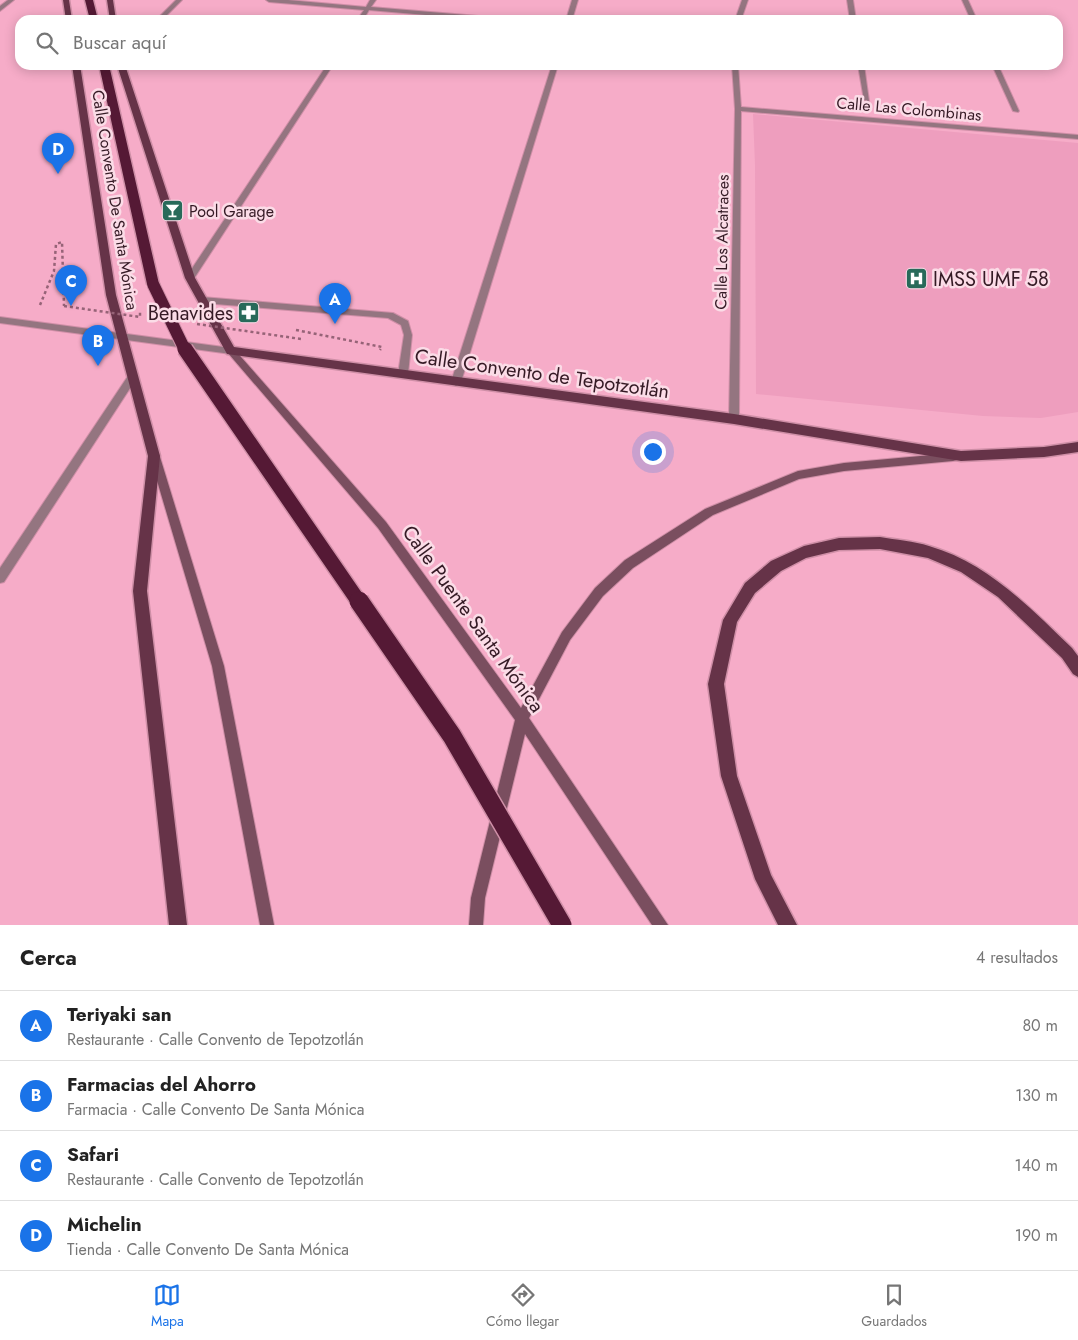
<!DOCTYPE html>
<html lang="es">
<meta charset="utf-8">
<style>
body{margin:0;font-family:Jost,sans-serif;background:#f2f2f2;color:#222}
.you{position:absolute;left:652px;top:451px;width:18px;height:18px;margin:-12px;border:4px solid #fff;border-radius:50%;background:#1a73e8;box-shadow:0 0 0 8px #1a73e833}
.badge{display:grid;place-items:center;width:32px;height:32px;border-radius:50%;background:#1a73e8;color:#fff;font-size:16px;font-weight:700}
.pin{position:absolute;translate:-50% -41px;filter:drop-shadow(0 1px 2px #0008)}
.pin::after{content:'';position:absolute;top:26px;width:18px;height:15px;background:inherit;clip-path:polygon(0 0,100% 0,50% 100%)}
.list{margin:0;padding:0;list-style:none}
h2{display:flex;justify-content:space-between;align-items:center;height:65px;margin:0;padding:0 20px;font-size:21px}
h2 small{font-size:16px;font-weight:400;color:#767676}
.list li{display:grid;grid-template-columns:32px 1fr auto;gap:15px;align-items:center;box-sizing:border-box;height:70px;padding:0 20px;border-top:1px solid #e0e0e0}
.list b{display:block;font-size:19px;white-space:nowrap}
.list p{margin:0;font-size:16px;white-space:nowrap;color:#767676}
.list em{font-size:16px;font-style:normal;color:#767676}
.icon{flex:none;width:28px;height:28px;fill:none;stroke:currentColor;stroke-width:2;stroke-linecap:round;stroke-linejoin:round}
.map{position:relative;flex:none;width:1078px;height:925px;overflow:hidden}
.search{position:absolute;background:#fff;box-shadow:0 2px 12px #0003;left:15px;right:15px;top:15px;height:55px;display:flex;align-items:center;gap:12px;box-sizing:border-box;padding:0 18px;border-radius:15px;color:#767676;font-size:19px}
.sheet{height:345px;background:#fff}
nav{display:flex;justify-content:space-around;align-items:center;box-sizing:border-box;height:70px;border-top:1px solid #e0e0e0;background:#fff;font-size:14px;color:#767676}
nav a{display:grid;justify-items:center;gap:2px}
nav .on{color:#1a73e8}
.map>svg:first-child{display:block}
.built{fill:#ee9ebe}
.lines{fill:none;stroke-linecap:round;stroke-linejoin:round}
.minor-casing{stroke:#cf8fa7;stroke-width:2}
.tertiary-casing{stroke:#cf8fa7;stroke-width:2}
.secondary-casing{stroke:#cf8fa7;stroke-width:2}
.primary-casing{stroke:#cf8fa7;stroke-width:3}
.motorway-casing{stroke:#cf8fa7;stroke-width:3}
.path{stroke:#966377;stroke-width:2.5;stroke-dasharray:3 3;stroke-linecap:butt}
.minor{fill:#947580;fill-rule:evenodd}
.tertiary{fill:#947580;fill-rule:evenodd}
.secondary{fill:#7a4e5f;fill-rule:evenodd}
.primary{fill:#663348;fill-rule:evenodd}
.motorway{fill:#551935;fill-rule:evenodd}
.motorway-bridge-far2-casing{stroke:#cf8fa7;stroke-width:14;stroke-linecap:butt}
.motorway-bridge-far1-casing{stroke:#cf8fa7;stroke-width:18;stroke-linecap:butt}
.motorway-bridge-casing{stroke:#cf8fa7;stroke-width:22;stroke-linecap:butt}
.path-bridge{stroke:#966377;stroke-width:2.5;stroke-dasharray:3 3;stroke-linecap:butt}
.motorway-bridge-far2{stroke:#551935;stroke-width:12}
.motorway-bridge-far1{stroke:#551935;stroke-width:15}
.motorway-bridge{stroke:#551935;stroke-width:19}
.labels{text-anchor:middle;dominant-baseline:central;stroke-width:5;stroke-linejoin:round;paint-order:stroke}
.far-street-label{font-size:16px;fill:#351a25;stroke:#fbdce7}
.far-poi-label{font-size:16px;fill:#351a25;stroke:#fbdce7;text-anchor:start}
.poi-label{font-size:20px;fill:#351a25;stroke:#fbdce7;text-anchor:start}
.street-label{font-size:20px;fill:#351a25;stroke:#fbdce7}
</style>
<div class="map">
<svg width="1078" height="925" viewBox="0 0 1078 925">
<rect width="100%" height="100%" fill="#f6acc8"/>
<!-- built -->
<path class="built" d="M753,114L1078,143V412L1041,418L983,416L756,394L755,165Z"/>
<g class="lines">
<defs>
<path id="minor" d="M8,0H14L0,11V6Z
M176,0H182L162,20H156Z
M266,0H288L366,7L370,0H376L371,7L502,18L505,20H483L369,10L363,20H357L364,10L269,2Z
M572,0H578L572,20H566Z
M742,0H748L741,20H735Z
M847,0H853L856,20H850Z
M962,0H968L977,20H971Z
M327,65H333L193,280H187V276Z
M552,65H558L461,382L456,386L451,382Z
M732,65H738L741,107L1078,135V139L741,111L739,419L734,423L729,419L735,109Z
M858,65H864L869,101L864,100Z
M992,65H998L1019,111L1018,112L1013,111Z
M202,297L393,313L408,321L412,335L408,374L403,378L398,374L404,335L401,325L388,318L202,303L198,300Z"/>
<path id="tertiary" d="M0,317L231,348L235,351L231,354L0,323Z
M133,372L136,373L138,376L136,379L4,582L0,583V568L130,373Z"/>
<path id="secondary" d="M231,348L234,349L386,522L521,708L562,632L595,588L625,560L705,509L798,471L844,463L953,453L957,454L958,457L957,460L953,461L844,471L799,479L713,515L633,568L603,596L570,640L529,718L668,925H652L525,734L485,898L483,925H469L471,898L515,720L378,528L228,353L227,351Z
M155,453L159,454L160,457L224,666L274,925H260L212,666L150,457L151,454Z"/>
<path id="primary" d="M63,0H69L72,20H66Z
M107,0H113L116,20H110Z
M72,65H80L116,295L160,456L147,591L187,925H169L133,591L148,456L106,295Z
M117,65H125L195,278L234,347L734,414L961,451L1044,447L1078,442V452L1044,457L961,461L734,424L227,354L185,278Z
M880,537C896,540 914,541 929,546C988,563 1029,607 1072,648L1078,656V677L1073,674L1062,658L998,597L961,572L928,558L880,549L839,550L806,558L781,571L755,593L737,622L724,684L737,776L771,875L797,925H778L755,879L721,776L708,684L723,620L745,583L771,561L804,546L839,538Z"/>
<path id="motorway" d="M85,0H93L98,20H90Z
M99,65H109L159,284L153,288L147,284Z"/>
</defs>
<!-- minor casing -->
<use href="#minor" class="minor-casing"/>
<!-- tertiary casing -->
<use href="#tertiary" class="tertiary-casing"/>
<!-- secondary casing -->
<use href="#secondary" class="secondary-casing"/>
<!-- primary casing -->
<use href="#primary" class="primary-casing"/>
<!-- motorway casing -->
<use href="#motorway" class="motorway-casing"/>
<!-- path -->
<path class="path" d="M40,305L54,271L56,244L62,242L64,306
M296,330L382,347L380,350"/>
<!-- minor -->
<use href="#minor" class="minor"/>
<!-- tertiary -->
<use href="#tertiary" class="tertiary"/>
<!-- secondary -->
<use href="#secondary" class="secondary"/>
<!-- primary -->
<use href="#primary" class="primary"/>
<!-- motorway -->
<use href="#motorway" class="motorway"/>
<defs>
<path id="motorway-bridge-far2" d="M153,284L185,350"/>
<path id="motorway-bridge-far1" d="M185,349L359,602"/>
<path id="motorway-bridge" d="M359,601L452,736L562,925"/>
</defs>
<!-- motorway-bridge-far2 casing -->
<use href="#motorway-bridge-far2" class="motorway-bridge-far2-casing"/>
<!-- motorway-bridge-far1 casing -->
<use href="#motorway-bridge-far1" class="motorway-bridge-far1-casing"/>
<!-- motorway-bridge casing -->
<use href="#motorway-bridge" class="motorway-bridge-casing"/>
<!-- path-bridge -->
<path class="path-bridge" d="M64,306L140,317V312
M197,324L301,339"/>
<!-- motorway-bridge-far2 -->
<use href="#motorway-bridge-far2" class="motorway-bridge-far2"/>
<!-- motorway-bridge-far1 -->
<use href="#motorway-bridge-far1" class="motorway-bridge-far1"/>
<!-- motorway-bridge -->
<use href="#motorway-bridge" class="motorway-bridge"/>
</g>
<!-- icons -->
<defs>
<symbol id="bar-square" viewBox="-11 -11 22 22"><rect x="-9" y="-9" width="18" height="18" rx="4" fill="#286a5a" stroke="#fbdce7"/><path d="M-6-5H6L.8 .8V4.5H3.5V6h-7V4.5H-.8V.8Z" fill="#fff"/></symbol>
<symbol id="hospital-square" viewBox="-11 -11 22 22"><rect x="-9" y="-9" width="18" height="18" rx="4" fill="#286a5a" stroke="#fbdce7"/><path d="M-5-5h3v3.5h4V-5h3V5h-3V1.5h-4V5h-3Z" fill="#fff"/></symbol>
<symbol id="pharmacy-square" viewBox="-11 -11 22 22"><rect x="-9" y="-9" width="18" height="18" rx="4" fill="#286a5a" stroke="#fbdce7"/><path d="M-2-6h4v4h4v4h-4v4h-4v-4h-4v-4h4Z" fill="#fff"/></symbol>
</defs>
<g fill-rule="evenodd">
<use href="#bar-square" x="160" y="198" width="25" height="25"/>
<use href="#hospital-square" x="904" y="266" width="25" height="25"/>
<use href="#pharmacy-square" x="236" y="300" width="25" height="25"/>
</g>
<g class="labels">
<!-- far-street labels -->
<g class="far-street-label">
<text transform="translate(909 109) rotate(5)">Calle Las Colombinas</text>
<text transform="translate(115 200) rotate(81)">Calle Convento De Santa Mónica</text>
<text transform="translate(722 242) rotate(-89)">Calle Los Alcatraces</text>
</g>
<!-- far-poi labels -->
<g class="far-poi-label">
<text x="189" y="211">Pool Garage</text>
</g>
<!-- poi labels -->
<g class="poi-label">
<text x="933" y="279">IMSS UMF 58</text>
<text x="233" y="313" text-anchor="end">Benavides</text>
</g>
<!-- street labels -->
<g class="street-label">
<text transform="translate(542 374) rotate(8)">Calle Convento de Tepotzotlán</text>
<text transform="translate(473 619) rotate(54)">Calle Puente Santa Mónica</text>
</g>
</g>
</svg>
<div class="you"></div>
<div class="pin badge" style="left:335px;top:324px">A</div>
<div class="pin badge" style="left:98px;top:366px">B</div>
<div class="pin badge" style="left:71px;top:306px">C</div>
<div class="pin badge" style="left:58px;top:174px">D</div>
<div class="search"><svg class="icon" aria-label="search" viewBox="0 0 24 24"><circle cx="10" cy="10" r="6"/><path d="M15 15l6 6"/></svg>Buscar aquí</div>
</div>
<section class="sheet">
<h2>Cerca<small>4 resultados</small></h2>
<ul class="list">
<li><span class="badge">A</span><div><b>Teriyaki san</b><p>Restaurante · Calle Convento de Tepotzotlán</p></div><em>80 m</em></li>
<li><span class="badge">B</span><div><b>Farmacias del Ahorro</b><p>Farmacia · Calle Convento De Santa Mónica</p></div><em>130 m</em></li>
<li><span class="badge">C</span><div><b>Safari</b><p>Restaurante · Calle Convento de Tepotzotlán</p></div><em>140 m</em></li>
<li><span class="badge">D</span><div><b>Michelin</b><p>Tienda · Calle Convento De Santa Mónica</p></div><em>190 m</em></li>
</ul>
</section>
<nav>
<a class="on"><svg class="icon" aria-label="map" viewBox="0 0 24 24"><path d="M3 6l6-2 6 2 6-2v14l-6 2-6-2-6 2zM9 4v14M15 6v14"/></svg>Mapa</a>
<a><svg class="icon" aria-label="directions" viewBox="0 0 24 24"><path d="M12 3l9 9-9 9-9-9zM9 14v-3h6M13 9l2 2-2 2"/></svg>Cómo llegar</a>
<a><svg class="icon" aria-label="saved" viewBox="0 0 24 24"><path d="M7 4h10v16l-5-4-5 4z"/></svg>Guardados</a>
</nav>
